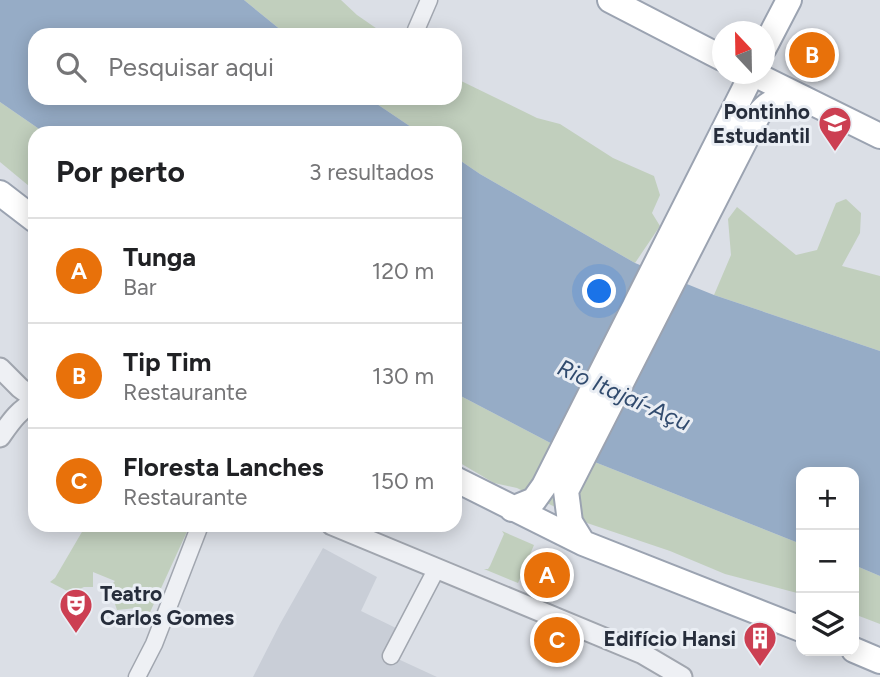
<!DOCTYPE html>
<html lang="pt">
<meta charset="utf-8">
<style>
body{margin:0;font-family:Figtree,sans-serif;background:#f6f6f6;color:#202124}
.controls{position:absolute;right:21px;bottom:21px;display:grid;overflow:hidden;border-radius:14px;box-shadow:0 4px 18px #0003}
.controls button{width:63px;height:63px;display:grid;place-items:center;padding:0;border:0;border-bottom:2px solid #e0e0e0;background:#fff;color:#202124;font:35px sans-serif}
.compass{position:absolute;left:712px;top:21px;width:63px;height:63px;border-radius:50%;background:#fff;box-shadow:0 4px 18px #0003;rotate:338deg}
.you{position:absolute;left:600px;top:292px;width:24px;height:24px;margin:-18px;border:5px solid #fff;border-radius:50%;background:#1a73e8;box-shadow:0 0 0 10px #1a73e833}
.badge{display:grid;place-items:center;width:46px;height:46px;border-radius:50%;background:#ea580c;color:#fff;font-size:23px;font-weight:700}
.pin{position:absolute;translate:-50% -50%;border:4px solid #fff;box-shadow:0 2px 7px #0006}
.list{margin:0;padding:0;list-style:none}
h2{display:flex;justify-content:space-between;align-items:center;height:91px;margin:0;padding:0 28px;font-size:30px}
h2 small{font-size:23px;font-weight:400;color:#757577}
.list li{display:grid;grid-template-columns:46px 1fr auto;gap:21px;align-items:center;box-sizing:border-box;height:105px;padding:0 28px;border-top:2px solid #e0e0e0}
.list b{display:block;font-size:26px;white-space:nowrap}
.list p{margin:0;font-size:23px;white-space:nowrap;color:#757577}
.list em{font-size:23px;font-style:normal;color:#757577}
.icon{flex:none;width:38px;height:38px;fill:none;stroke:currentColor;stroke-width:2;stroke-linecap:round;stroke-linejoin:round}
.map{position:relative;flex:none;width:880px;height:677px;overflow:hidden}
.search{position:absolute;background:#fff;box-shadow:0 4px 18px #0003;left:28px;top:28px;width:434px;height:77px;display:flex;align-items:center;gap:18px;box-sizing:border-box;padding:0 24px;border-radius:21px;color:#757577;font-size:26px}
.panel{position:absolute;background:#fff;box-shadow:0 4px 18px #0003;left:28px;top:126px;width:434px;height:406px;border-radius:21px}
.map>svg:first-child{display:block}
.built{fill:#c9ced7}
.green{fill:#c1cfbd}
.water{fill:#96acc6}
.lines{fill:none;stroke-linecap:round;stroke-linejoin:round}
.minor-casing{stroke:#a1a6af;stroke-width:19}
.tertiary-casing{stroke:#a1a6af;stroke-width:23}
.primary-casing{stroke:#9ba3b1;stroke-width:28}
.minor{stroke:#eef0f4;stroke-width:16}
.tertiary{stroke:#eef0f4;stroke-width:19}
.primary{stroke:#fff;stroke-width:24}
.labels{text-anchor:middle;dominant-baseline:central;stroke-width:6;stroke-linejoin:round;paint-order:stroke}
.poi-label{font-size:21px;font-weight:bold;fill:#262d3b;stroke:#eaeef4;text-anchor:end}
.water-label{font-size:23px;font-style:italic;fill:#314b6e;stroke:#eaeef4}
</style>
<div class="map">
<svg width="880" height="677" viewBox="0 0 880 677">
<rect width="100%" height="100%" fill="#dbdfe6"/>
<!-- built -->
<path class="built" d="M323,548L377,577L361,611L398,629L385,653L437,677H253L280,624Z"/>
<!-- green -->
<path class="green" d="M244,0H341L357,15L386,35H287Z
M455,78L537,118L560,124L613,158L654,176L660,195L652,213L660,226L635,263L480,174L455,157V133H420L368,98H455Z
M0,102L45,133H35V191L0,162Z
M846,199L861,213L860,233L842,266L880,276V351L714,295L731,255L728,219L737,207L796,255L817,250L836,203Z
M455,393L562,449L801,544V594L725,574L670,551L587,523L517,488L494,483L455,460Z
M86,525H190L146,621L136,608L117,610L114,601L105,591L115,581L93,572V587H84L71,593L50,582L55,578Z
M502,531L534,545L518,583L484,569H488L490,566L504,534Z
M854,565L880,576V624L854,614Z"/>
<!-- water -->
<path class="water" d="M0,0H244L287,35H35V98H368L420,133H45L0,102Z
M455,157L480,174L635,263L714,295L880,351V576L854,565V472H801V544L562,449L455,393Z"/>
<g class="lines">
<defs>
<path id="minor" d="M416,30L429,0
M391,656L437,568
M137,677L154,644L200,525"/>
<path id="tertiary" d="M0,368L20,388L35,399
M0,437C10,423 19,409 35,402
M332,525L643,654L682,677"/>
<path id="primary" d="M610,0L722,58
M764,48L789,0
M754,74L880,136
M0,193L35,220
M455,479L583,543L801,629
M512,509L534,500L544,486L752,74
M583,543L570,522L566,491L758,115C772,97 781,100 803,98
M854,650L880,661"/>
</defs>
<!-- minor casing -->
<use href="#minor" class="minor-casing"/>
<!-- tertiary casing -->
<use href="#tertiary" class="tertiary-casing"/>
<!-- primary casing -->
<use href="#primary" class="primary-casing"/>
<!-- minor -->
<use href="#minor" class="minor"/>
<!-- tertiary -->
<use href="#tertiary" class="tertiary"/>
<!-- primary -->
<use href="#primary" class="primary"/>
</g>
<!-- icons -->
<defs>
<symbol id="school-pin" viewBox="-11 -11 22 30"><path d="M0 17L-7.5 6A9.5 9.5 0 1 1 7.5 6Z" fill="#cc3f52" stroke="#eaeef4"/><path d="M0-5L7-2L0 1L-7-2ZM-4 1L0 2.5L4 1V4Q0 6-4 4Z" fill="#fff"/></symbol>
<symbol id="theatre-pin" viewBox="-11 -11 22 30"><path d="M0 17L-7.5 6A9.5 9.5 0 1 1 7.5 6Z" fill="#cc3f52" stroke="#eaeef4"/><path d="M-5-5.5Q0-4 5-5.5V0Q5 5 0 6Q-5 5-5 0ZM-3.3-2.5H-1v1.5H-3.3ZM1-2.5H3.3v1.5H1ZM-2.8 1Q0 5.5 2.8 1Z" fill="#fff"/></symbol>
<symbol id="building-pin" viewBox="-11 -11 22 30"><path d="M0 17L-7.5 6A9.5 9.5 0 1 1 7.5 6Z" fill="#cc3f52" stroke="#eaeef4"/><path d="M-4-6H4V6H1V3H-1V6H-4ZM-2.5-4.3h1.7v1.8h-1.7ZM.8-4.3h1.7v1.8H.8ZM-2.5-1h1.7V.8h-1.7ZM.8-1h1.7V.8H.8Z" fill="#fff"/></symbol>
</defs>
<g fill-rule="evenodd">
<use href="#school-pin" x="816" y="104" width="38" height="52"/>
<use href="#theatre-pin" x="57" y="586" width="38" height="52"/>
<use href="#building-pin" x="741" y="619" width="38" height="52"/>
</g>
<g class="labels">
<!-- poi labels -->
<g class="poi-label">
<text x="810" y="111">Pontinho<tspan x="810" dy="24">Estudantil</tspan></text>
<text x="100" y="593" text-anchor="start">Teatro<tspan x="100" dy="24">Carlos Gomes</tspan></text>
<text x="736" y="638">Edifício Hansi</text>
</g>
<!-- water labels -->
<g class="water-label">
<text transform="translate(624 395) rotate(24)">Rio Itajaí-Açu</text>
</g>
</g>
</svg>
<div class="controls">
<button>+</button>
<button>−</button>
<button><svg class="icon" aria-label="layers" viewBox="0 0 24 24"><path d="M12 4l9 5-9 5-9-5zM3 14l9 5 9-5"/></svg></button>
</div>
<svg class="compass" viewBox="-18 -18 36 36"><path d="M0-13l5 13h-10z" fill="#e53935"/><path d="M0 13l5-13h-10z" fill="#757577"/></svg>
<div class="you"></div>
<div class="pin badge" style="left:547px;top:575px;background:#e8710a">A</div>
<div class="pin badge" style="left:812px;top:55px;background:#e8710a">B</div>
<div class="pin badge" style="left:557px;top:640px;background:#e8710a">C</div>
<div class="search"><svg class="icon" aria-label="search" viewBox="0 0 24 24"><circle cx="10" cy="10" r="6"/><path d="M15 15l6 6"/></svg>Pesquisar aqui</div>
<section class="panel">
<h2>Por perto<small>3 resultados</small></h2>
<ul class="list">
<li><span class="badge" style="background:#e8710a">A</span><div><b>Tunga</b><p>Bar</p></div><em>120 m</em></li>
<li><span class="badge" style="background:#e8710a">B</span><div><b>Tip Tim</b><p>Restaurante</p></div><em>130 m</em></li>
<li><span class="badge" style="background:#e8710a">C</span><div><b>Floresta Lanches</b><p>Restaurante</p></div><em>150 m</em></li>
</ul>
</section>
</div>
